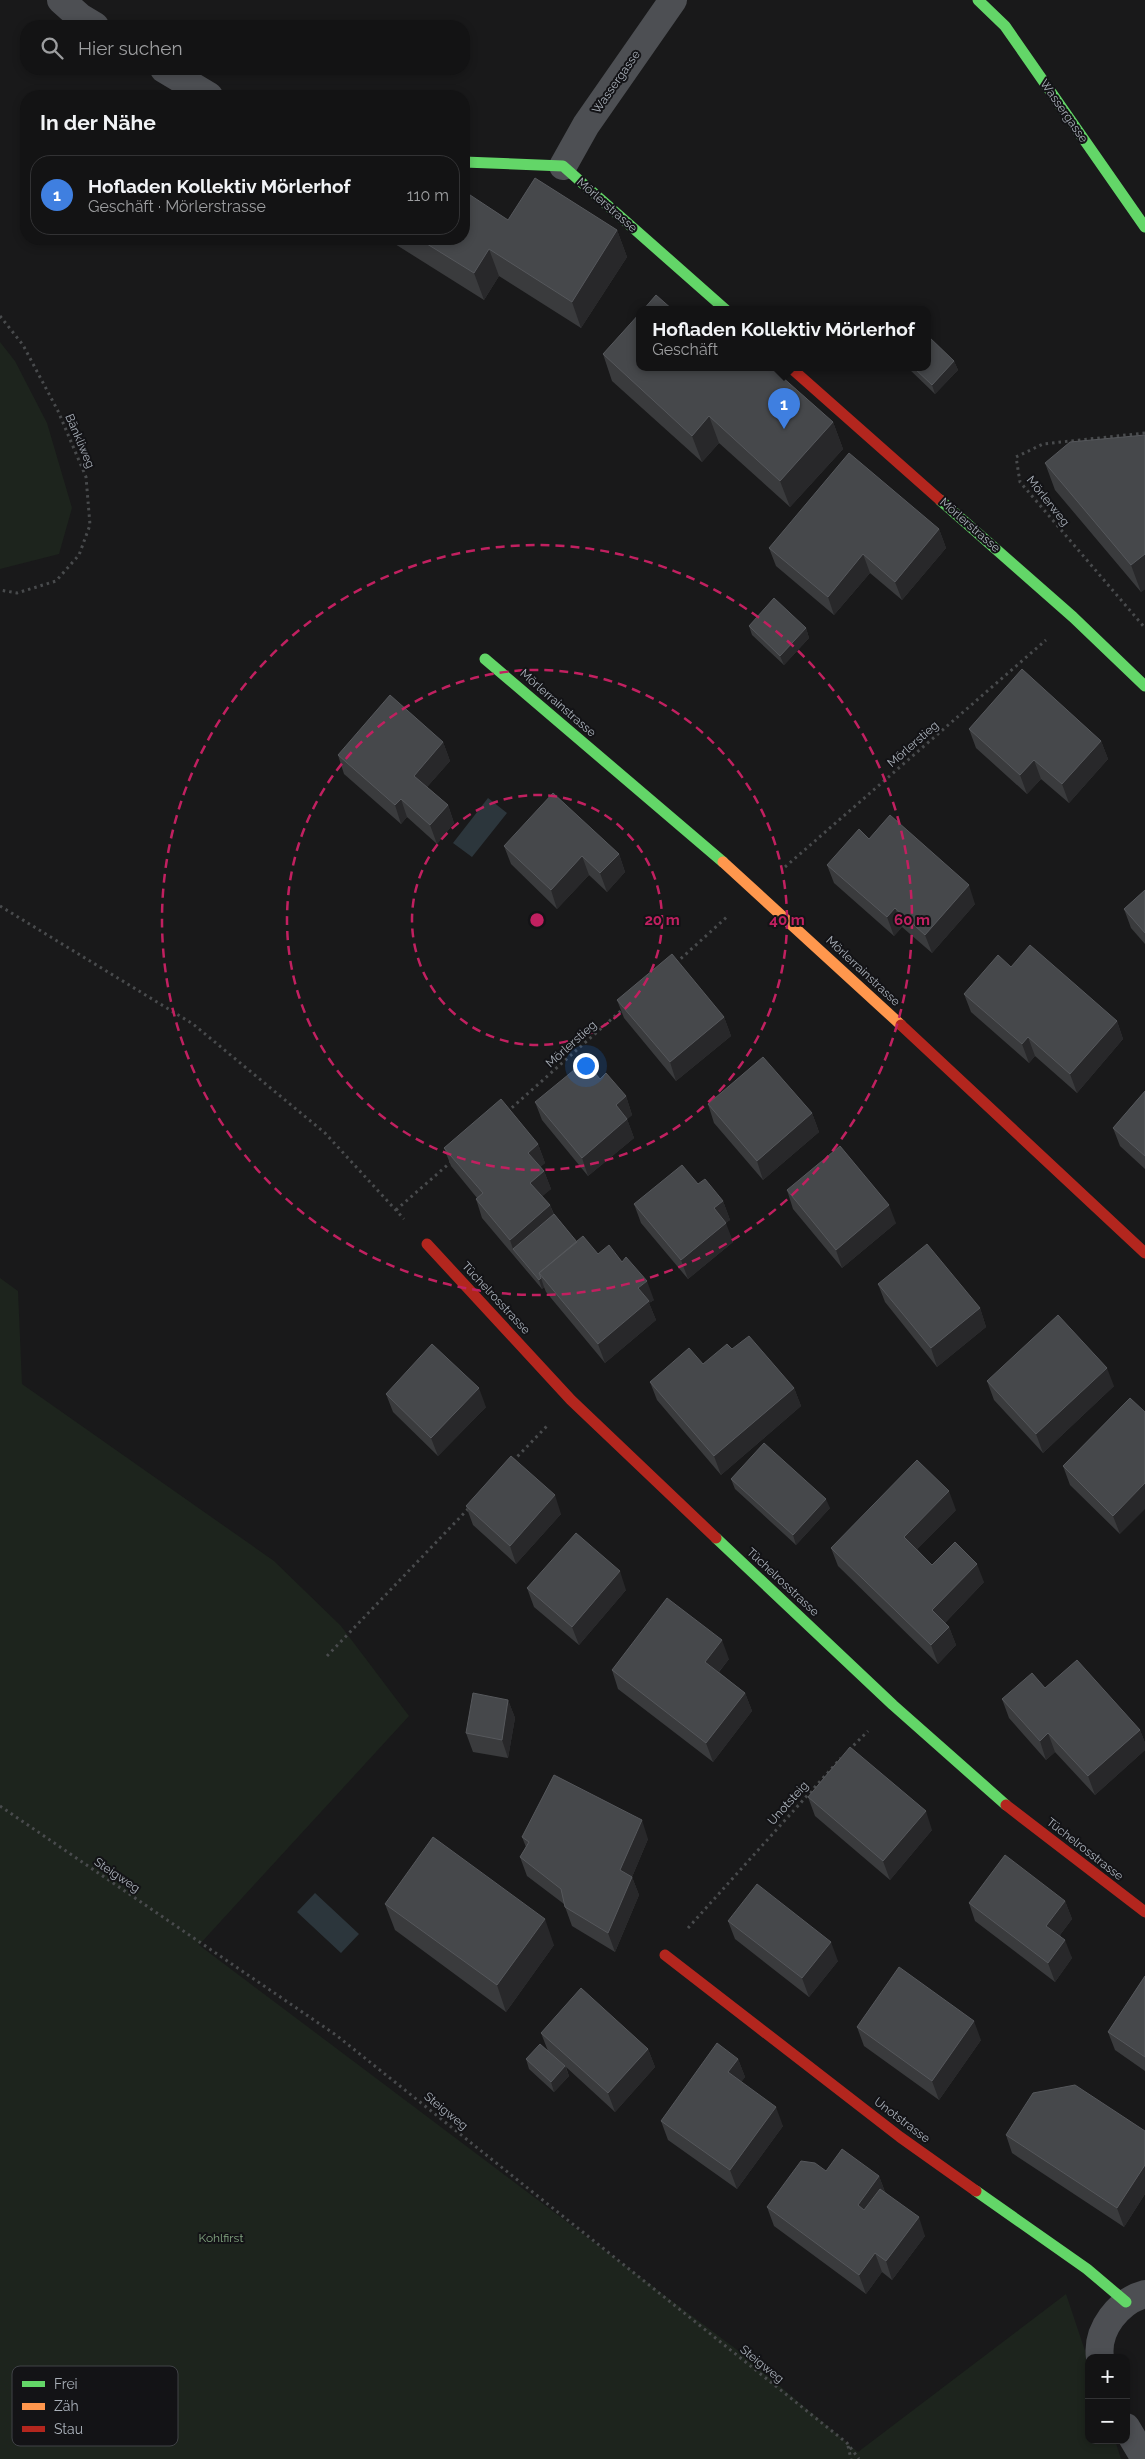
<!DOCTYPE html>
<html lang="de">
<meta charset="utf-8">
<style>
body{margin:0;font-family:Raleway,sans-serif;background:#202022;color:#f1f3f6}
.controls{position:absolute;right:15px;bottom:15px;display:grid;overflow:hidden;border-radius:10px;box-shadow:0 2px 8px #0003}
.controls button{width:45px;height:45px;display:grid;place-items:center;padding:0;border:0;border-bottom:1px solid #323234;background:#131314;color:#f1f3f6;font:25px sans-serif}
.you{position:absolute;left:585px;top:1065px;width:18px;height:18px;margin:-12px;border:4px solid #fff;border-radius:50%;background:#1a73e8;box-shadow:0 0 0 8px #1a73e833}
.badge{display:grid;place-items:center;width:32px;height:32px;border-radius:50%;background:#777c82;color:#fff;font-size:16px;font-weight:700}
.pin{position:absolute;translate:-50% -41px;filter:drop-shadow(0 1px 2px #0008)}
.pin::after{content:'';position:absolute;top:26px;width:18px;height:15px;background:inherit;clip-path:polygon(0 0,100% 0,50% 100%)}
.popup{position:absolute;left:636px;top:306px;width:295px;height:65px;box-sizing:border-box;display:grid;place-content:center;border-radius:10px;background:#131314;filter:drop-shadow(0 1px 4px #0005);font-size:16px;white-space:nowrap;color:#9d9ea0}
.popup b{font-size:19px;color:#f1f3f6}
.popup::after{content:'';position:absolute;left:50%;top:100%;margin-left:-10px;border:10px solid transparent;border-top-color:#131314}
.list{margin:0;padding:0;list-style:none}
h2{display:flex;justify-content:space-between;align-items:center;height:65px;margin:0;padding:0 20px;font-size:21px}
h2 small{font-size:16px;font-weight:400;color:#9d9ea0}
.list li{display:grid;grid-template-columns:32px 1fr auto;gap:15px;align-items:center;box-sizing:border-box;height:80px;margin:0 10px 10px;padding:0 10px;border:1px solid #323234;border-radius:20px}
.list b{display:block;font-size:19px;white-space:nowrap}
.list p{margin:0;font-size:16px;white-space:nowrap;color:#9d9ea0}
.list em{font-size:16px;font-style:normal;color:#9d9ea0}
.icon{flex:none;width:28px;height:28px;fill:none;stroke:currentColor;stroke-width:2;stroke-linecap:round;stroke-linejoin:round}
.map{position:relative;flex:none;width:1145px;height:2459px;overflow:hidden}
.search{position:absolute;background:#131314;box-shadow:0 2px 8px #0003;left:20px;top:20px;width:450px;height:55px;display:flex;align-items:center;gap:12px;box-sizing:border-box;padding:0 18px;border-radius:20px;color:#9d9ea0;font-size:19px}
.panel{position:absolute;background:#131314;box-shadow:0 2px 8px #0003;left:20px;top:90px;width:450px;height:155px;border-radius:20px}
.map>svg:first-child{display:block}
.green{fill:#1d241d}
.water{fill:#2c363c}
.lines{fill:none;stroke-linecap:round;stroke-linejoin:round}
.path{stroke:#494b4d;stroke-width:3;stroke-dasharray:2.5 4;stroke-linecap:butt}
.street{stroke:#4d4f53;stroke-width:28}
.fast{stroke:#63d668;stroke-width:11}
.slow{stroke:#ff974d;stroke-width:11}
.jam{stroke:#b3261e;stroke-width:11}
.wall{fill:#3a3b3d}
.shaded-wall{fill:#28282a}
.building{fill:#46484b;stroke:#56585c}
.ring{fill:none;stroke:#c12060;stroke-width:2.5;stroke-dasharray:9 6}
.labels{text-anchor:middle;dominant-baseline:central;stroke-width:4;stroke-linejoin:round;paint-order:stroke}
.street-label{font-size:12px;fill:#aab1ba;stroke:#131316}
.park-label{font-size:12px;fill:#83a681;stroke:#131316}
.key{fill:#131316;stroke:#404247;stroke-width:1}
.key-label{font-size:14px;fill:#aab1ba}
.centre{fill:#c12060;stroke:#131316;stroke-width:2.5}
.ring-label{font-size:15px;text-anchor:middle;font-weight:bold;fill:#c12060;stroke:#131316;stroke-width:4;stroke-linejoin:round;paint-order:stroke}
</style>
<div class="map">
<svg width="1145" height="2459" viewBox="0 0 1145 2459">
<rect width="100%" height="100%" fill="#19191a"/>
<!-- green -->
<path class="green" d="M0,342L15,361L47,423L72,508L59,554L0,569Z
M0,1278L18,1291L22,1384L274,1561L341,1626L409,1716L199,1945L736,2349L858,2452L1066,2294L1089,2363V2440H1115L1121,2459H0Z"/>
<!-- water -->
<path class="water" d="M488,798L507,813L472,857L453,843Z
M315,1893L359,1934L341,1953L297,1912Z"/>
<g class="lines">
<!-- path -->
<path class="path" d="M0,316L23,345L58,411L86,477L90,525L79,555L56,581L17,593L0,590
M1145,433L1043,444L1016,457L1020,482L1145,628
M785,867L1046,640
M0,906L193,1024L325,1133L404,1219
M676,963L729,915
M507,1112L624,1008
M396,1210L452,1161
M513,1461L547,1426
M327,1656L469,1508
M849,1750L868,1731
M0,1806L336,2035L847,2443L859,2459
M688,1928L841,1758
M848,2446L851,2459"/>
<!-- street -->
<path class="street" d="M61,0L80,17L95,26
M164,69L209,96
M563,166L586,125L673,0
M1100,2358C1096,2329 1119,2301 1145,2294
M1126,2427L1145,2459"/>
<!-- fast -->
<path class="fast" d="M978,0L1005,26L1145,227
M464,162L563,166L726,310
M940,500L1073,617L1145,686
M485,659L723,862
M716,1538L893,1705L1006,1805
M976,2191L1087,2269L1126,2302"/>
<!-- slow -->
<path class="slow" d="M723,862L901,1025"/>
<!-- jam -->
<path class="jam" d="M791,368L940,500
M901,1025L1145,1253
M427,1244L571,1400L716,1538
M1006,1805L1145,1912
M665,1955L900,2137L976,2191"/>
</g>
<!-- wall -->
<path class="wall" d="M508,220L617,230L627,257L581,328L499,276L484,300L387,239H464Z
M603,354L833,422L843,449L790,507L719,443L702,462L612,381Z
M954,361L958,370L935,394L908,368H928Z
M1145,435V589L1141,592L1055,490L1045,463Z
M939,529L946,548L902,600L870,573L834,615L776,566L769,548Z
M749,626L806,628L809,638L784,665L752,635Z
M969,729L1101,741L1108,759L1069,803L1041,779L1027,794L976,748Z
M443,742L450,761L427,787L448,805L454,823L437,844L407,817L401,824L344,774L338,755Z
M869,839L975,904L932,953L902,927L894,936L834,883L827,865Z
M504,846L619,854L625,872L607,892L589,875L557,909L511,864Z
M1145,890V944L1131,928L1124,909Z
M1011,967L1117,1021L1123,1039L1077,1093L1035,1056L1029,1063L971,1012L964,994Z
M617,1000L724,1017L731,1036L676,1081L624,1018Z
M600,1079L626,1096L632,1115L627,1119L634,1138L588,1176L542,1120L535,1102Z
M1145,1091V1169L1120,1146L1113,1128Z
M708,1104L812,1113L819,1132L763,1180L714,1123Z
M538,1144L545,1163L540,1167L544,1171L551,1189L542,1196L550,1205L554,1214L577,1242L598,1254L654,1300L649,1303L656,1320L605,1363L546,1292L544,1287L542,1289L482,1218L476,1199L477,1198L451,1166L444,1148Z
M698,1184L723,1201L730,1220L725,1223L733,1242L688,1279L641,1223L634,1204Z
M787,1190L896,1223L842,1268L793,1209Z
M878,1284L980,1308L986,1327L937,1367L885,1302Z
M732,1349L794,1388L801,1406L721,1475L657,1400L650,1382L703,1364Z
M987,1381L1114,1386L1043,1453L994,1400Z
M386,1394L486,1407L438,1456L393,1412Z
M1130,1398L1120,1534L1070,1485L1063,1466Z
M731,1479L830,1508L796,1545L735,1489Z
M466,1506L561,1514L516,1564L473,1525Z
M956,1510L917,1549L932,1565L984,1582L945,1623L949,1627L956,1645L938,1664L838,1566L831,1548Z
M527,1588L626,1590L579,1645L534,1607Z
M729,1659L719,1672L745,1693L752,1711L713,1762L618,1689L612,1670Z
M1045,1688L1140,1730L1145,1743V1750L1095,1795L1055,1752L1046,1760L1009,1718L1002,1699Z
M508,1700L515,1718L508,1758L473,1752L466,1733Z
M808,1797L932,1830L890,1880L815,1816Z
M522,1837L648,1839L632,1877L639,1895L615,1952L572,1926L564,1904L527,1876L520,1857L526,1847Z
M1065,1901L1072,1919L1060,1935L1072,1958L1055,1982L975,1921L969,1903Z
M385,1904L554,1945L506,2012L395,1930Z
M728,1921L838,1961L809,1997L735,1939Z
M1145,1976V2071L1115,2050L1108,2032Z
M857,2027L981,2040L939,2100L864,2046Z
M541,2033L648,2049L655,2067L615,2112L566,2067L569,2076L554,2092L529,2069L526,2059L548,2051Z
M738,2059L745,2077L741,2082L783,2126L737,2189L668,2140L661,2121Z
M1145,2131V2194L1124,2227L1012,2153L1006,2135Z
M826,2171L879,2176L885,2192L925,2236L892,2280L882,2272L866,2294L774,2226L767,2207Z"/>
<!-- shaded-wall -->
<path class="shaded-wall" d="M617,230L627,257L581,328L572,302Z
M489,249L499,276L484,300L474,273Z
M954,361L958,370L935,394L932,385Z
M709,416L719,443L702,462L692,436Z
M833,422L843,449L790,507L780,481Z
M939,529L946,548L902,600L895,582Z
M863,554L870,573L834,615L828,597Z
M1145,554V589L1141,592L1131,565Z
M806,628L809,638L784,665L780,656Z
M1101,741L1108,759L1069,803L1062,784Z
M443,742L450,761L421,794L414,776Z
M1034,760L1041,779L1027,794L1020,775Z
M401,799L407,817L401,824L395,805Z
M448,805L454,823L437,844L430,825Z
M619,854L625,872L607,892L600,873Z
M582,856L589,875L557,909L551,890Z
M969,885L975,904L932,953L925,935Z
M895,908L902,927L894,936L887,917Z
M724,1017L731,1036L676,1081L670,1062Z
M1117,1021L1123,1039L1077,1093L1070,1074Z
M1028,1037L1035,1056L1029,1063L1022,1044Z
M626,1096L632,1115L622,1124L616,1105Z
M812,1113L819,1132L763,1180L757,1161Z
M627,1119L634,1138L588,1176L582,1158Z
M538,1144L545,1163L535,1171L528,1153Z
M544,1171L551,1189L537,1201L530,1183Z
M723,1201L730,1220L720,1227L714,1208Z
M550,1205L557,1224L513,1249L510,1240Z
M889,1205L896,1223L842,1268L836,1250Z
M726,1223L733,1242L688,1279L681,1260Z
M541,1278L544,1287L542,1289L539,1280Z
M647,1281L654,1300L649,1303L656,1320L605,1363L598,1344L638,1288Z
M980,1308L986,1327L937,1367L931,1348Z
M1107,1368L1114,1386L1043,1453L1036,1434Z
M479,1388L486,1407L438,1456L431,1438Z
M794,1388L801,1406L721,1475L714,1456Z
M1145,1483V1509L1120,1534L1113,1516Z
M949,1491L956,1510L911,1555L904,1537Z
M555,1495L561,1514L516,1564L510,1546Z
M826,1499L830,1508L796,1545L793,1535Z
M977,1564L984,1582L939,1629L932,1610Z
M620,1571L626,1590L579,1645L572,1627Z
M949,1627L956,1645L938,1664L931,1645Z
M722,1640L729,1659L712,1680L705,1662Z
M745,1693L752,1711L713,1762L706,1743Z
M508,1700L515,1718L508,1758L502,1740Z
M1140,1730L1145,1743V1750L1095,1795L1088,1776Z
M1048,1733L1055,1752L1046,1760L1040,1741Z
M926,1811L932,1830L890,1880L883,1861Z
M642,1820L648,1839L632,1877L639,1895L615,1952L608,1933L620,1870Z
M1065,1901L1072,1919L1053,1944L1046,1926Z
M545,1919L554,1945L506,2012L497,1985Z
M1065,1940L1072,1958L1055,1982L1048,1963Z
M831,1942L838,1961L809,1997L802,1978Z
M974,2021L981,2040L939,2100L932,2081Z
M648,2049L655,2067L615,2112L608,2093Z
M738,2059L745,2077L735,2091L728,2072Z
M565,2066L569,2076L554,2092L551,2082Z
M776,2107L783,2126L737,2189L730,2170Z
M1145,2165V2194L1124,2227L1117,2208Z
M879,2176L886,2195L865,2224L858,2205Z
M919,2217L925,2236L892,2280L886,2261Z
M875,2253L882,2272L866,2294L859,2275Z"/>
<!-- building -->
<path class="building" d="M535,178L617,230L572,302L489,249L474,273L419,239H464V191L508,220Z
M656,295L673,310H643Z
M640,313V368H772L833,422L780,481L709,416L692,436L603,354Z
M928,336L954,361L932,385L914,368H928Z
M1145,435V554L1131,565L1045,463L1070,442Z
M849,453L939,529L895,582L863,554L828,597L769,548Z
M774,598L806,628L780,656L749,626Z
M1022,669L1101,741L1062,784L1034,760L1020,775L969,729Z
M390,695L443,742L414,776L448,805L430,825L401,799L395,805L338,755Z
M553,793L619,854L600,873L582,856L551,890L504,846Z
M890,815L969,885L925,935L895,908L887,917L827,865L859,829L869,839Z
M1145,890V933L1124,909Z
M1030,945L1117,1021L1070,1074L1028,1037L1022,1044L964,994L998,955L1011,967Z
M672,954L724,1017L670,1062L617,1000Z
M763,1057L812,1113L757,1161L708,1104Z
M585,1061L600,1079L606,1073L626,1096L616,1105L627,1119L582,1158L535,1102Z
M1145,1091V1156L1113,1128Z
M501,1099L538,1144L528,1153L544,1171L530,1183L550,1205L510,1240L476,1199L483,1193L444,1148Z
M840,1146L889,1205L836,1250L787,1190Z
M682,1165L698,1184L705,1179L723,1201L714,1208L726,1223L681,1260L634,1204Z
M554,1214L577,1242L539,1273L541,1278L539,1280L513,1249Z
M583,1236L598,1254L609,1245L622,1262L626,1257L647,1281L638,1288L649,1301L598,1344L539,1273Z
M927,1244L980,1308L931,1348L878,1284Z
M1058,1315L1107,1368L1036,1434L987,1381Z
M749,1336L794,1388L714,1456L650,1382L689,1348L703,1364L727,1344L732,1349Z
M432,1344L479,1388L431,1438L386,1394Z
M1130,1398L1145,1412V1483L1113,1516L1063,1466Z
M764,1443L826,1499L793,1535L731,1479Z
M511,1456L555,1495L510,1546L466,1506Z
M917,1460L949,1491L904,1537L932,1565L955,1542L977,1564L932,1610L949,1627L931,1645L831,1548Z
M576,1533L620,1571L572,1627L527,1588Z
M667,1598L722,1640L705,1662L745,1693L706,1743L612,1670Z
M1077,1660L1140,1730L1088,1776L1048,1733L1040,1741L1002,1699L1032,1673L1045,1688Z
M473,1693L508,1700L502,1740L466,1733Z
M850,1747L926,1811L883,1861L808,1797Z
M554,1775L642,1820L620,1870L632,1877L608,1933L565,1907L561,1889L520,1857L529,1842L522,1837Z
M433,1837L545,1919L497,1985L385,1904Z
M1005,1855L1065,1901L1046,1926L1065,1940L1048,1963L969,1903Z
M757,1884L831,1942L802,1978L728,1921Z
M899,1967L974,2021L932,2081L857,2027Z
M1145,1976V2057L1108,2032Z
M581,1988L648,2049L608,2093L541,2033Z
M717,2043L738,2059L728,2072L776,2107L730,2170L661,2121Z
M540,2044L565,2066L551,2082L526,2059Z
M1075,2085L1145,2131V2165L1117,2208L1006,2135L1033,2093Z
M842,2149L879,2176L858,2205L864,2210L880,2189L919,2217L886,2261L875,2253L859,2275L767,2207L801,2161L815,2163L826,2171Z"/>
<!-- distance rings -->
<g class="ring">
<circle cx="537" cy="920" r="125"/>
<circle cx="537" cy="920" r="250"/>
<circle cx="537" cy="920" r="375"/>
</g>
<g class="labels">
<!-- street labels -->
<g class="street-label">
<text transform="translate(616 82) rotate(-55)">Wassergasse</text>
<text transform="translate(1064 111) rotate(55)">Wassergasse</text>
<text transform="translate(607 205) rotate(41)">Mörlerstrasse</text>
<text transform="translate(80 441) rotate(67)">Bänkliweg</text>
<text transform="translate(1048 501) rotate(51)">Mörlerweg</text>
<text transform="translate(970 525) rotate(41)">Mörlerstrasse</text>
<text transform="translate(558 703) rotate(41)">Mörlerrainstrasse</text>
<text transform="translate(913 744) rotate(-41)">Mörlerstieg</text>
<text transform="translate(863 971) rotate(43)">Mörlerrainstrasse</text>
<text transform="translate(571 1044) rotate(-42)">Mörlerstieg</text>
<text transform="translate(496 1298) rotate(47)">Tüchelrosstrasse</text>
<text transform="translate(783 1582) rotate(43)">Tüchelrosstrasse</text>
<text transform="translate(788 1803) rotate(-48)">Unotsteig</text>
<text transform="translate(1085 1849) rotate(38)">Tüchelrosstrasse</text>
<text transform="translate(117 1875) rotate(34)">Steigweg</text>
<text transform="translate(446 2111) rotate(39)">Steigweg</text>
<text transform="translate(902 2120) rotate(37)">Unotstrasse</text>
<text transform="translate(762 2364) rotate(39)">Steigweg</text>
</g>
<!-- park labels -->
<g class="park-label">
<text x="221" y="2238">Kohlfirst</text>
</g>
</g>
<!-- legend -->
<rect x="12" y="2366" width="166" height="80" rx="8" class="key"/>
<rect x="22" y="2381" width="23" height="6" fill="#63d668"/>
<rect x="22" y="2403" width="23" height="7" fill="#ff974d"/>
<rect x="22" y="2426" width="23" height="6" fill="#b3261e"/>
<g class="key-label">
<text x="54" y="2389">Frei</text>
<text x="54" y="2411">Zäh</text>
<text x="54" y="2434">Stau</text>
</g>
<circle cx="537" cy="920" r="8" class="centre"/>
<g class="ring-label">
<text x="662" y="925">20 m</text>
<text x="787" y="925">40 m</text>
<text x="912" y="925">60 m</text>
</g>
</svg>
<div class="controls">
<button>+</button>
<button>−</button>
</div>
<div class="you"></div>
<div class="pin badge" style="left:784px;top:429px;background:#3f7fe0">1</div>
<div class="popup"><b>Hofladen Kollektiv Mörlerhof</b>Geschäft</div>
<div class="search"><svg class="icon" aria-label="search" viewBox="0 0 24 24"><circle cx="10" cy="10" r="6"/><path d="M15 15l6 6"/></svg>Hier suchen</div>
<section class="panel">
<h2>In der Nähe<small></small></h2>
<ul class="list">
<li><span class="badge" style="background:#3f7fe0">1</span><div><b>Hofladen Kollektiv Mörlerhof</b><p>Geschäft · Mörlerstrasse</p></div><em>110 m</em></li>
</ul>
</section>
</div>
